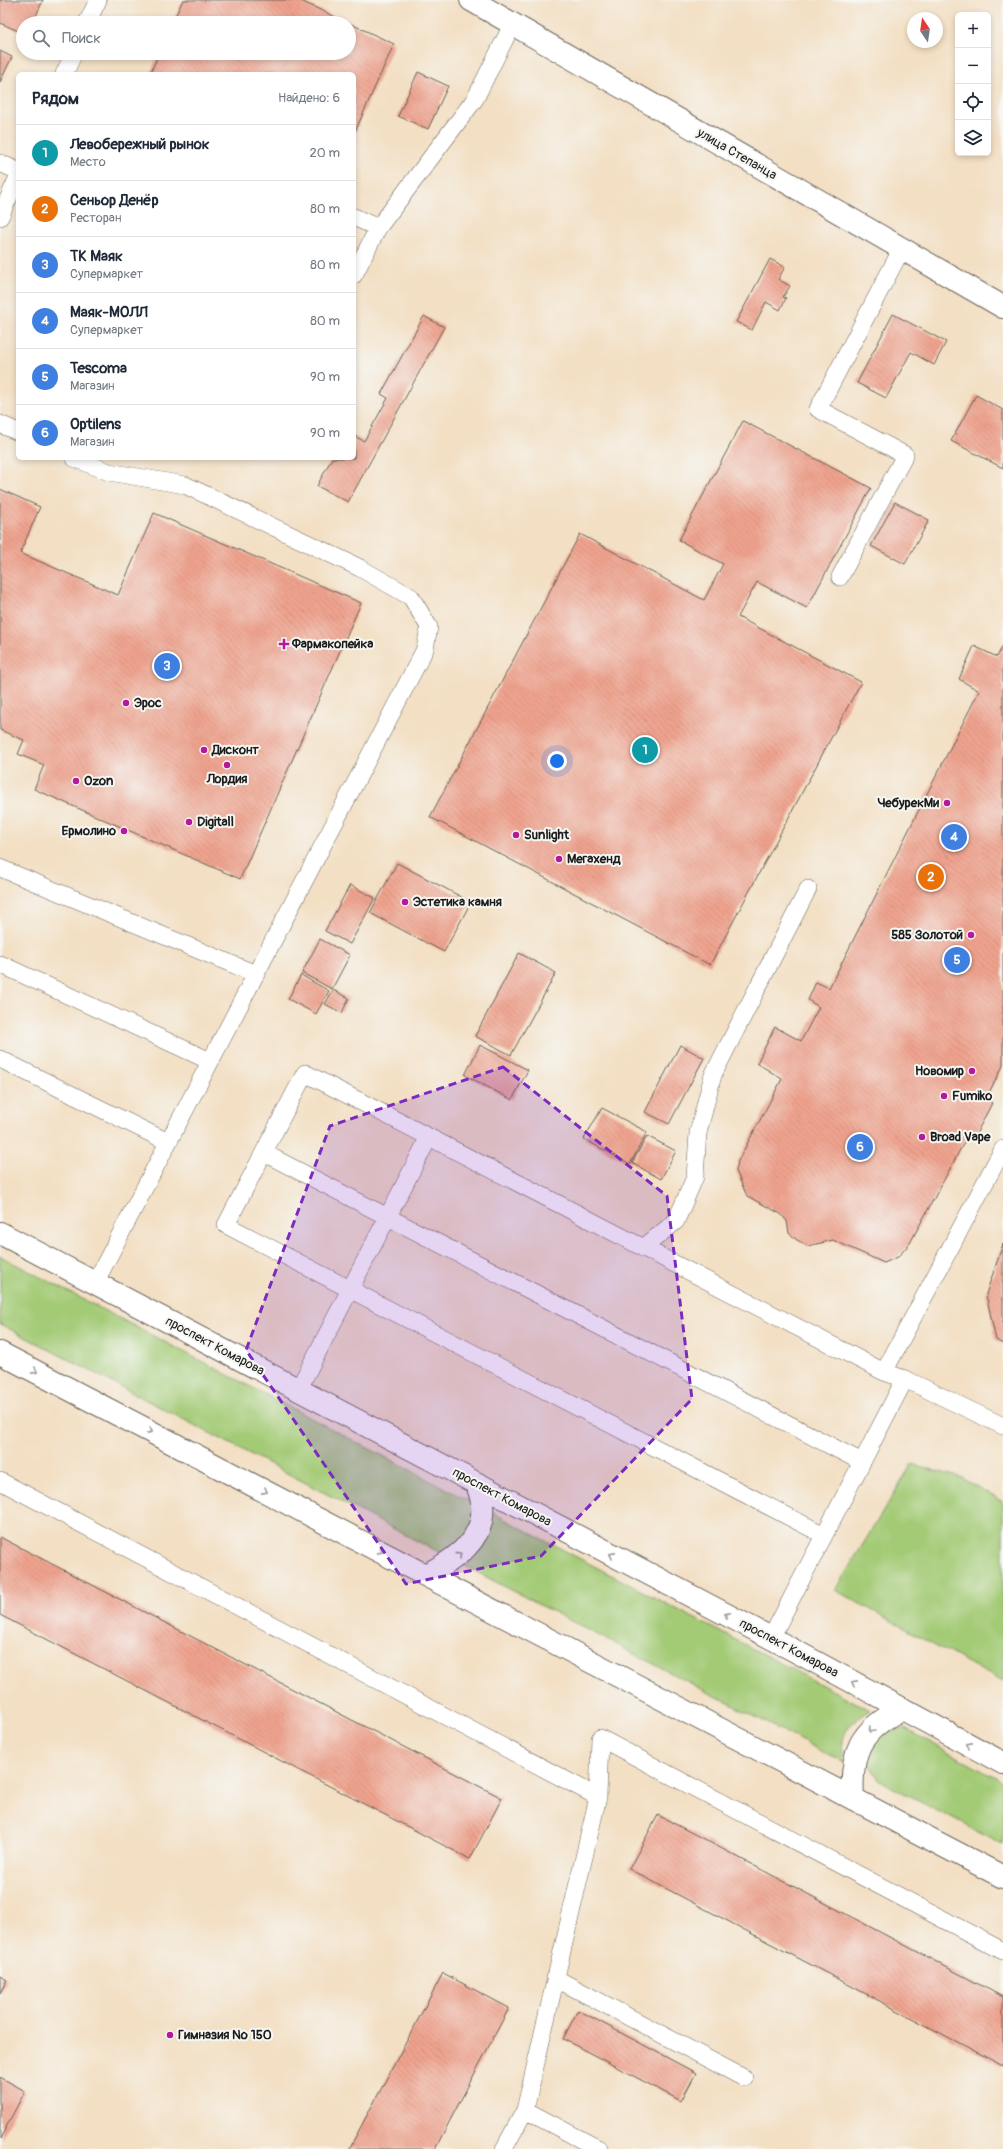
<!DOCTYPE html>
<html lang="ru">
<meta charset="utf-8">
<style>
body{margin:0;font-family:Pangolin,sans-serif;background:#f6f6f7;color:#1f2937}
.controls{position:absolute;right:12px;top:12px;display:grid;overflow:hidden;border-radius:6px;box-shadow:0 2px 6px #0003}
.controls button{width:36px;height:36px;display:grid;place-items:center;padding:0;border:0;border-bottom:1px solid #e0e1e3;background:#fff;color:#1f2937;font:20px sans-serif}
.compass{position:absolute;left:907px;top:12px;width:36px;height:36px;border-radius:50%;background:#fff;box-shadow:0 2px 6px #0003;rotate:347deg}
.you{position:absolute;left:557px;top:761px;width:14px;height:14px;margin:-10px;border:3px solid #fff;border-radius:50%;background:#1a73e8;box-shadow:0 0 0 6px #1a73e833}
.badge{display:grid;place-items:center;width:26px;height:26px;border-radius:50%;background:#b5179e;color:#fff;font-size:13px;font-weight:700}
.pin{position:absolute;translate:-50% -50%;border:2px solid #fff;box-shadow:0 1px 4px #0006}
.list{margin:0;padding:0;list-style:none}
h2{display:flex;justify-content:space-between;align-items:center;height:52px;margin:0;padding:0 16px;font-size:17px}
h2 small{font-size:13px;font-weight:400;color:#747a83}
.list li{display:grid;grid-template-columns:26px 1fr auto;gap:12px;align-items:center;box-sizing:border-box;height:56px;padding:0 16px;border-top:1px solid #e0e1e3}
.list b{display:block;font-size:15px;white-space:nowrap}
.list p{margin:0;font-size:13px;white-space:nowrap;color:#747a83}
.list em{font-size:13px;font-style:normal;color:#747a83}
.icon{flex:none;width:22px;height:22px;fill:none;stroke:currentColor;stroke-width:2;stroke-linecap:round;stroke-linejoin:round}
.map{position:relative;flex:none;width:1003px;height:2149px;overflow:hidden}
.search{position:absolute;background:#fff;box-shadow:0 2px 6px #0003;left:16px;top:16px;width:340px;height:44px;display:flex;align-items:center;gap:10px;box-sizing:border-box;padding:0 14px;border-radius:22px;color:#747a83;font-size:15px}
.panel{position:absolute;background:#fff;box-shadow:0 2px 6px #0003;left:16px;top:72px;width:340px;height:388px;border-radius:6px}
.map>svg:first-child{display:block}
.grass{fill:#a3ca75;stroke:#607348}
.building{fill:url(#building-back-hatch)}
.lines{fill:none;stroke-linecap:round;stroke-linejoin:round}
.service-casing{stroke:#676056;stroke-width:18}
.tertiary-casing{stroke:#676056;stroke-width:24}
.secondary-casing{stroke:#676056;stroke-width:24}
.service{stroke:#fff;stroke-width:17}
.tertiary{stroke:#fff;stroke-width:22}
.secondary{stroke:#fff;stroke-width:22}
.oneway{stroke:#999}
.marked{fill:#7b2cbf;fill-opacity:0.2;stroke:#7b2cbf;stroke-width:3;stroke-dasharray:8 5;stroke-linejoin:round}
.poi-dot{fill:#b5179e;stroke:#f6f6f2;stroke-width:1.5}
.labels{text-anchor:middle;dominant-baseline:central;stroke-width:4;stroke-linejoin:round;paint-order:stroke}
.street-label{font-size:13px;fill:#1c1c1c;stroke:#f6f6f2}
.poi-label{font-size:13px;font-weight:bold;fill:#1c1c1c;stroke:#f6f6f2;text-anchor:start}
</style>
<div class="map">
<svg width="1003" height="2149" viewBox="0 0 1003 2149">
<defs>
<pattern id="building-back-hatch" width="6" height="6" patternUnits="userSpaceOnUse"><rect width="6" height="6" fill="#efa38e"/><path d="M-1 5l2 2M0 0l6 6M5-1l2 2" fill="none" stroke="#cc8c7a"/></pattern>
</defs>
<rect width="100%" height="100%" fill="#f6f6f2"/>
<filter id="ink" filterUnits="userSpaceOnUse"><feTurbulence type="fractalNoise" baseFrequency=".025" numOctaves="2"/><feDisplacementMap in="SourceGraphic" scale="8" xChannelSelector="R" yChannelSelector="G"/><feConvolveMatrix kernelMatrix="1 2 1 2 8 2 1 2 1" color-interpolation-filters="sRGB"/></filter>
<filter id="wash" filterUnits="userSpaceOnUse"><feTurbulence type="fractalNoise" baseFrequency=".012" numOctaves="4" result="noise"/><feDisplacementMap in="SourceGraphic" scale="16" xChannelSelector="R" yChannelSelector="G"/><feGaussianBlur stdDeviation="0.9" result="paint"/><feColorMatrix in="noise" values="0 0 0 0 0 0 0 0 0 0 0 0 0 0 0 0 0 1.4 0 .05"/><feComposite in="paint" operator="in"/></filter>
<g filter="url(#wash)">
<rect width="100%" height="100%" fill="#f3dfc3"/>
<!-- grass -->
<path class="grass" d="M0,1256L870,1710C846,1725 839,1734 844,1763L0,1324Z
M912,1464L962,1478L1003,1502V1682L835,1590Z
M906,1729L1003,1782V1845L880,1781L869,1764L871,1743L885,1731Z"/>
<g id="blocks">
<!-- building -->
<path class="building" d="M0,0H43L33,23H23V33L0,23Z
M183,0H299L348,23H172Z
M349,23L394,44L354,134V74H150L159,53H349Z
M0,51L12,57L0,82Z
M418,72L448,86L428,129L398,116Z
M770,259L785,267L778,279L790,286L783,297L786,298L780,310L766,302L752,330L736,322Z
M893,314L946,342L934,365L911,352L886,398L857,383Z
M424,316L444,327L348,502L317,486L332,458H354V436L364,441L388,398L381,394Z
M976,395L1003,410V468L951,441Z
M743,421L871,488L807,608L757,582L738,617L861,682L710,965L430,817L580,534L704,600L723,564L679,540Z
M0,489L40,507L20,553L118,595L154,513L361,603L240,879L34,789L44,765L18,754L24,740L0,730Z
M895,502L929,520L905,564L871,546Z
M1003,645V1066L986,1098L992,1103L974,1138L968,1135L910,1243L898,1257L884,1263L833,1240L808,1246L797,1240L789,1233L787,1221L781,1214L747,1196L736,1171L738,1161L782,1079L757,1063L775,1027L801,1041L819,1007L808,1000L816,982L829,988L979,691L959,679L974,646L997,657Z
M397,863L471,902L444,952L370,913Z
M350,885L375,898L350,944L325,931Z
M320,939L350,955L332,989L302,973Z
M519,953L556,973L511,1055L475,1036Z
M301,975L329,991L316,1014L288,999Z
M333,990L349,998L342,1013L325,1004Z
M480,1045L528,1070L512,1100L465,1075Z
M680,1045L704,1058L669,1124L645,1112Z
M602,1108L647,1132L630,1164L584,1139Z
M647,1136L676,1151L661,1179L632,1163Z
M1003,1244V1344L996,1340L986,1294Z
M0,1537L502,1798L470,1859L0,1615Z
M658,1815L1003,1997V2066L629,1869Z
M443,1973L509,2008L435,2149H349Z
M0,1976L7,1980L0,1993Z
M578,2010L696,2073L681,2101L563,2039Z
M0,2077L25,2091L0,2139Z"/>
</g>
</g>
<g filter="url(#ink)">
<use href="#blocks" fill-opacity="0" stroke="#676056" stroke-width="1"/>
<g class="lines">
<defs>
<path id="service" d="M87,23L98,0
M64,74L74,53
M0,163L18,171
M0,217L18,177
M354,217L378,228
M354,275L378,228L475,99L513,23
M0,424L18,432
M74,458L109,472L185,485L360,568L411,597L429,627L425,649L95,1283
M840,577L905,455L818,409L901,250
M0,868L256,974
M0,964L210,1061
M0,1059L168,1142
M264,1153L862,1462
M643,1248L676,1221L695,1177L698,1133L713,1075L808,889
M905,1379L1003,1426
M298,1390L429,1137
M0,1481L598,1797
M824,1535L226,1225L305,1073L884,1372
M771,1638L905,1379L884,1372L1003,1149
M555,1978L744,2078
M525,2110L599,2149
M504,2149L525,2110L598,1797L600,1738L1003,1951"/>
<path id="tertiary" d="M471,0L1003,307"/>
<path id="secondary" d="M0,1233L771,1638L1003,1763
M0,1353L1003,1877
M425,1575C452,1562 486,1540 482,1505C482,1498 479,1491 477,1484
M853,1799C850,1753 859,1730 902,1709"/>
</defs>
<!-- service casing -->
<use href="#service" class="service-casing"/>
<!-- tertiary casing -->
<use href="#tertiary" class="tertiary-casing"/>
<!-- secondary casing -->
<use href="#secondary" class="secondary-casing"/>
<!-- service -->
<use href="#service" class="service"/>
<!-- tertiary -->
<use href="#tertiary" class="tertiary"/>
<!-- secondary -->
<use href="#secondary" class="secondary"/>
</g>
<!-- one-way arrows -->
<defs><path id="oneway-chevron" d="M-2-3.5L2.5 0L-2 3.5" fill="none" stroke-width="1.6" stroke-linecap="round" stroke-linejoin="round"/></defs>
<g class="oneway">
<use href="#oneway-chevron" transform="translate(35 1371) rotate(28)"/>
<use href="#oneway-chevron" transform="translate(150 1431) rotate(28)"/>
<use href="#oneway-chevron" transform="translate(265 1491) rotate(28)"/>
<use href="#oneway-chevron" transform="translate(380 1551) rotate(28)"/>
<use href="#oneway-chevron" transform="translate(459 1555) rotate(-41)"/>
<use href="#oneway-chevron" transform="translate(612 1555) rotate(-152)"/>
<use href="#oneway-chevron" transform="translate(727 1615) rotate(-153)"/>
<use href="#oneway-chevron" transform="translate(854 1683) rotate(-152)"/>
<use href="#oneway-chevron" transform="translate(871 1730) rotate(134)"/>
<use href="#oneway-chevron" transform="translate(969 1745) rotate(-152)"/>
</g>
</g>
<!-- marked area -->
<path class="marked" d="M503,1067L667,1196L692,1399L541,1556L406,1584L246,1350L330,1126Z"/>
<!-- markers -->
<g class="poi-dot">
<path d="M282 638h4v4h4v4h-4v4h-4v-4h-4v-4h4z"/>
<circle cx="126" cy="703" r="4"/>
<circle cx="204" cy="750" r="4"/>
<circle cx="227" cy="765" r="4"/>
<circle cx="76" cy="781" r="4"/>
<circle cx="947" cy="803" r="4"/>
<circle cx="189" cy="822" r="4"/>
<circle cx="124" cy="831" r="4"/>
<circle cx="516" cy="835" r="4"/>
<circle cx="559" cy="859" r="4"/>
<circle cx="405" cy="902" r="4"/>
<circle cx="971" cy="935" r="4"/>
<circle cx="972" cy="1071" r="4"/>
<circle cx="944" cy="1096" r="4"/>
<circle cx="922" cy="1137" r="4"/>
<circle cx="170" cy="2035" r="4"/>
</g>
<g class="labels">
<!-- street labels -->
<g class="street-label">
<text transform="translate(737 154) rotate(30)">улица Степанца</text>
<text transform="translate(215 1346) rotate(28)">проспект Комарова</text>
<text transform="translate(502 1497) rotate(28)">проспект Комарова</text>
<text transform="translate(789 1648) rotate(28)">проспект Комарова</text>
</g>
<!-- poi labels -->
<g class="poi-label">
<text x="292" y="644">Фармакопейка</text>
<text x="134" y="703">Эрос</text>
<text x="212" y="750">Дисконт</text>
<text x="227" y="779" text-anchor="middle">Лордия</text>
<text x="84" y="781">Ozon</text>
<text x="939" y="803" text-anchor="end">ЧебурекМи</text>
<text x="197" y="822">Digitall</text>
<text x="116" y="831" text-anchor="end">Ермолино</text>
<text x="524" y="835">Sunlight</text>
<text x="567" y="859">Мегахенд</text>
<text x="413" y="902">Эстетика камня</text>
<text x="963" y="935" text-anchor="end">585 Золотой</text>
<text x="964" y="1071" text-anchor="end">Новомир</text>
<text x="952" y="1096">Fumiko</text>
<text x="930" y="1137">Broad Vape</text>
<text x="178" y="2035">Гимназия № 150</text>
</g>
</g>
</svg>
<div class="controls">
<button>+</button>
<button>−</button>
<button><svg class="icon" aria-label="locate" viewBox="0 0 24 24"><circle cx="12" cy="12" r="6"/><path d="M12 2v4M12 18v4M2 12h4M18 12h4"/></svg></button>
<button><svg class="icon" aria-label="layers" viewBox="0 0 24 24"><path d="M12 4l9 5-9 5-9-5zM3 14l9 5 9-5"/></svg></button>
</div>
<svg class="compass" viewBox="-18 -18 36 36"><path d="M0-13l5 13h-10z" fill="#e53935"/><path d="M0 13l5-13h-10z" fill="#747a83"/></svg>
<div class="you"></div>
<div class="pin badge" style="left:645px;top:750px;background:#0f9aa8">1</div>
<div class="pin badge" style="left:931px;top:877px;background:#e8710a">2</div>
<div class="pin badge" style="left:167px;top:666px;background:#3f7fe0">3</div>
<div class="pin badge" style="left:954px;top:837px;background:#3f7fe0">4</div>
<div class="pin badge" style="left:957px;top:960px;background:#3f7fe0">5</div>
<div class="pin badge" style="left:860px;top:1147px;background:#3f7fe0">6</div>
<div class="search"><svg class="icon" aria-label="search" viewBox="0 0 24 24"><circle cx="10" cy="10" r="6"/><path d="M15 15l6 6"/></svg>Поиск</div>
<section class="panel">
<h2>Рядом<small>Найдено: 6</small></h2>
<ul class="list">
<li><span class="badge" style="background:#0f9aa8">1</span><div><b>Левобережный рынок</b><p>Место</p></div><em>20 m</em></li>
<li><span class="badge" style="background:#e8710a">2</span><div><b>Сеньор Денёр</b><p>Ресторан</p></div><em>80 m</em></li>
<li><span class="badge" style="background:#3f7fe0">3</span><div><b>ТК Маяк</b><p>Супермаркет</p></div><em>80 m</em></li>
<li><span class="badge" style="background:#3f7fe0">4</span><div><b>Маяк-МОЛЛ</b><p>Супермаркет</p></div><em>80 m</em></li>
<li><span class="badge" style="background:#3f7fe0">5</span><div><b>Tescoma</b><p>Магазин</p></div><em>90 m</em></li>
<li><span class="badge" style="background:#3f7fe0">6</span><div><b>Optilens</b><p>Магазин</p></div><em>90 m</em></li>
</ul>
</section>
</div>
